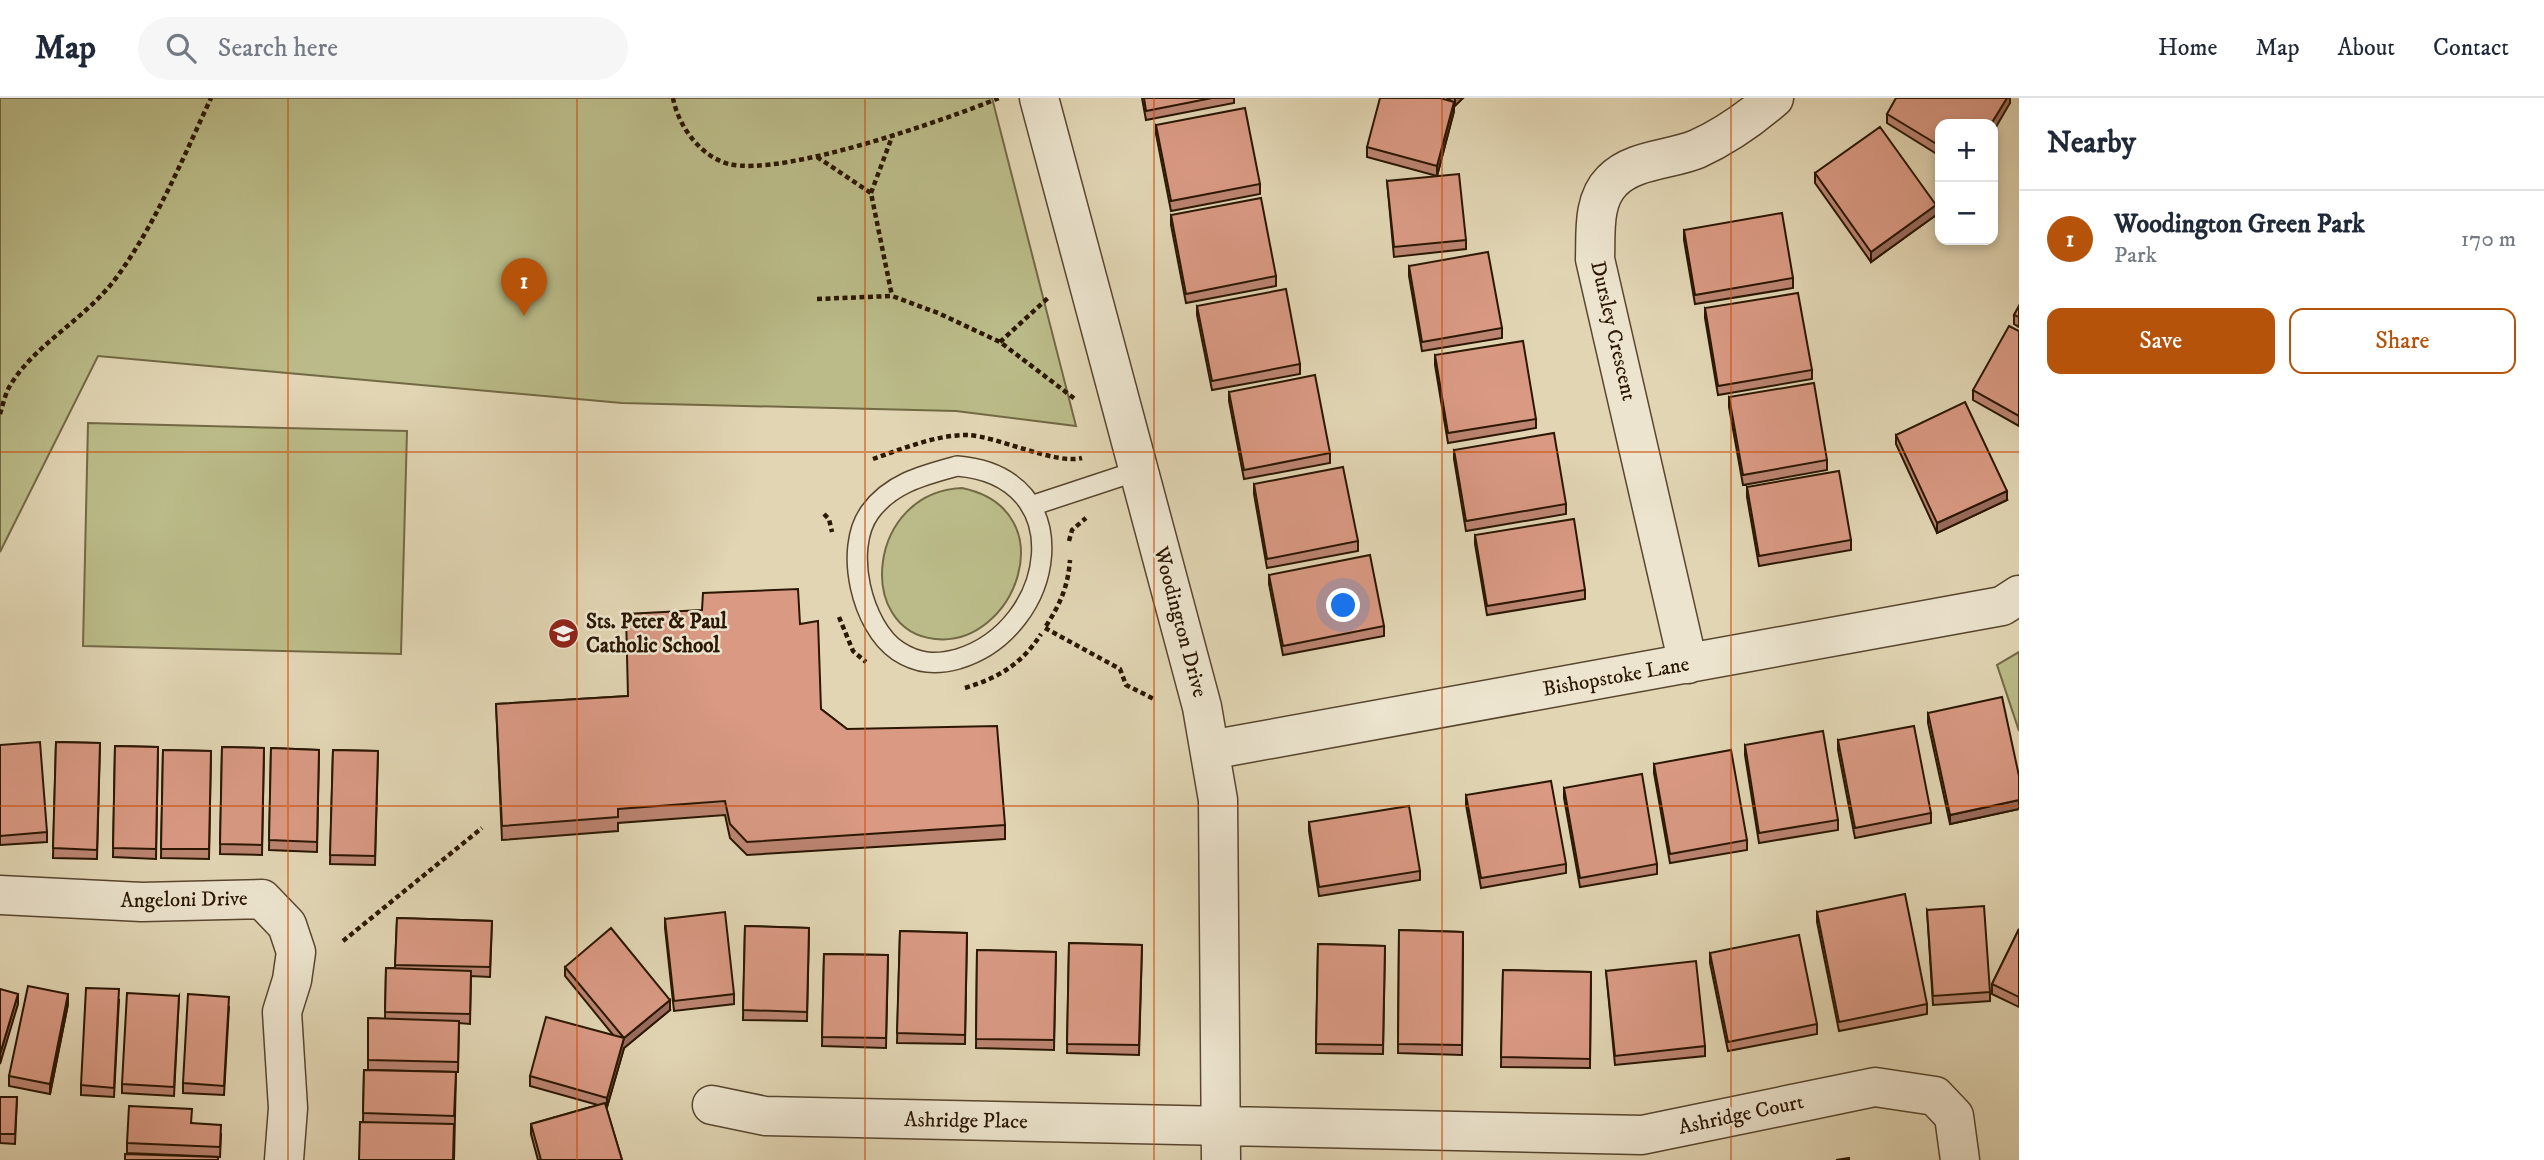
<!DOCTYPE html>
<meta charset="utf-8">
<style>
body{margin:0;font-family:"IM FELL DW Pica",serif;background:#f6f6f7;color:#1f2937}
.controls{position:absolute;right:21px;top:21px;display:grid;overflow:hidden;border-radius:14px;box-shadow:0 4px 10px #0003}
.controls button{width:63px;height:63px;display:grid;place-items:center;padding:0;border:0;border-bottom:2px solid #e0e1e3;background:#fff;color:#1f2937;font:35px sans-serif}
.you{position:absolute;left:1344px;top:508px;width:24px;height:24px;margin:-18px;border:5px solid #fff;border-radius:50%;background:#1a73e8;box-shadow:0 0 0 10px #1a73e833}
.badge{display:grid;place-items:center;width:46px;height:46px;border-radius:50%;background:#b45309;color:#fff;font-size:23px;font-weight:700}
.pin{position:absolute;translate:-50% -58px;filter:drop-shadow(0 2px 4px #0008)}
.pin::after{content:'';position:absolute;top:37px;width:24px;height:21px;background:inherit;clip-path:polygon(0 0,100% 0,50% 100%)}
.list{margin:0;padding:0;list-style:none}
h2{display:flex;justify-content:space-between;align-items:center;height:91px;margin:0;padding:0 28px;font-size:30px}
h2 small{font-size:23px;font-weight:400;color:#747a83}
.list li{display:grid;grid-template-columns:46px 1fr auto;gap:21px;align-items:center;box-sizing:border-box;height:98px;padding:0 28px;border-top:2px solid #e0e1e3}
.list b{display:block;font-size:26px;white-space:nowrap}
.list p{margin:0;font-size:23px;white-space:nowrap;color:#747a83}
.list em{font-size:23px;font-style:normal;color:#747a83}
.actions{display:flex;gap:14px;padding:21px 28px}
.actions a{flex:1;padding:16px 0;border:2px solid #b45309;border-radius:14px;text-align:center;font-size:24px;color:#b45309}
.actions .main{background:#b45309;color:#fff}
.icon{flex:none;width:38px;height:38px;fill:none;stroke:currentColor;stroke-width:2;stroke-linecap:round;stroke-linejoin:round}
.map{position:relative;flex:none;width:2019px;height:1062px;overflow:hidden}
header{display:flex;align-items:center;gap:42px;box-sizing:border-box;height:98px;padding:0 35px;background:#fff;border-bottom:2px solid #e0e1e3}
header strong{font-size:33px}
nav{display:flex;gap:38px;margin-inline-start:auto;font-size:24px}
.search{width:490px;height:63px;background:#f6f6f7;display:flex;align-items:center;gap:18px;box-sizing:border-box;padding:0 24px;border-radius:38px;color:#747a83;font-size:26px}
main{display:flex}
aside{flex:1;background:#fff}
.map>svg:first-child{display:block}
.green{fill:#babb88;stroke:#726945;stroke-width:2}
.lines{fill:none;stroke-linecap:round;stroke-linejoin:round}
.service-casing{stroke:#58462e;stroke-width:22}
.minor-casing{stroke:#58462e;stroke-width:41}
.path{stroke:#2b1702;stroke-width:4.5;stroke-dasharray:5 3.5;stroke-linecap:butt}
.service{stroke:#ece4ce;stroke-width:19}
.minor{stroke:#ece4ce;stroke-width:38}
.wall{fill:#bb8471;stroke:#2b1702;stroke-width:2}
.shaded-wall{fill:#986b5c;stroke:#2b1702;stroke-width:2}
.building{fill:#d99983;stroke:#2b1702;stroke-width:2}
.grid{fill:none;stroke:#cc4f0a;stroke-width:2;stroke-opacity:0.55}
.labels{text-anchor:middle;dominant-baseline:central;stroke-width:5;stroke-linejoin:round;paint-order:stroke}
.street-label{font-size:21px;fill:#2b1702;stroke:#ece4ce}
.poi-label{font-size:21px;font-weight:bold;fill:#2b1702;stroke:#ece4ce;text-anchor:start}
</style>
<header>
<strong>Map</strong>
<div class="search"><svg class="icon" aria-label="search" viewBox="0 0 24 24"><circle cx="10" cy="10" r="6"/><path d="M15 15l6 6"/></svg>Search here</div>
<nav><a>Home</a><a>Map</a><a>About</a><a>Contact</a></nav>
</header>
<main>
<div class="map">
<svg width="2019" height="1062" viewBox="0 0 2019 1062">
<rect width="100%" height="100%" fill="#e1d5b3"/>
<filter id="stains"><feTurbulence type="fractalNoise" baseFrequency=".00286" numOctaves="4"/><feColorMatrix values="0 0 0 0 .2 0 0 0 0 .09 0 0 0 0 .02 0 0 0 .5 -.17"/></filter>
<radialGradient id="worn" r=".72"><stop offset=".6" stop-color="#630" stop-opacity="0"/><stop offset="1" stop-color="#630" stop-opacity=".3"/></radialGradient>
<!-- green -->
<path class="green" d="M0,0H992L1076,328L956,313L622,305L98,258L0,454Z
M88,325L407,333L401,556L83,548Z
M962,390C1067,412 1015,550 935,541C855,533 867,394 962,390Z
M2019,554V633L1997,567Z"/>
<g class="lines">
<defs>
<path id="service" d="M957,368C1082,378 1057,531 958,561C936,567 918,566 898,553C862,529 843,451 870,414C891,385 924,377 957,368Z
M1031,408L1140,372"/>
<path id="minor" d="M1039,0L1202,609L1218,702L1221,1062
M1688,566L1595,161C1596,136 1592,103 1612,83C1633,61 1671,62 1697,51C1726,38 1751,20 1774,0
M1210,652L2002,508L2019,497
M0,797L142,804L262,801L287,827L296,854L292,882L282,914L288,1010L284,1062
M712,1007L765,1018L1642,1037L1875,989L1935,998L1954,1018L1960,1062"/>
</defs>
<!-- service casing -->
<use href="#service" class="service-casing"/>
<!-- minor casing -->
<use href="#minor" class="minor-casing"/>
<!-- path -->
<path class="path" d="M673,0C678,28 701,59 729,66C783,79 945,22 999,0
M817,59L871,95L892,198
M871,95L893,36
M817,201L892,198L938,215L1000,244L1075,301
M1000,244L1049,199
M0,316C3,307 5,295 11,286C37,244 88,220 119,176C158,121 183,60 211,0
M873,361C902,351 935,337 967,337C997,338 1055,367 1082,360
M824,416L829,421L832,434
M1069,443L1072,432L1086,420
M839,519L853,553L866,564
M1046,528C1060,506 1068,489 1070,462
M1045,530L1120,571L1126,587L1154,601
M965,590C998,580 1022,566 1041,536
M343,843L482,730"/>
<!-- service -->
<use href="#service" class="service"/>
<!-- minor -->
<use href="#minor" class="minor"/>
</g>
<!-- wall -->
<path class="wall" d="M1142,0H1234V5L1146,22Z
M1447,0H1463L1454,7V13L1437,78L1367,59V49L1450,2Z
M2010,0V5L1940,26V58L1887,25V16Z
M1156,27L1260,86V96L1171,113L1156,36Z
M1815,75L1936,117L1871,164L1815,85Z
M1387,83L1466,142V151L1394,159Z
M1171,117L1276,178V188L1186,205L1171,127Z
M1684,132L1793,180V190L1695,206L1684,142Z
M1409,168L1502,230V240L1422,253L1409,178Z
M1197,208L1300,266V276L1212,292L1197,217Z
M2019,208V229L2014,226V217Z
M1705,210L1812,272V281L1718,297L1705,220Z
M2019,233V328L1973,302V292Z
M1435,257L1536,321V330L1448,345L1435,267Z
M1229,294L1330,355V365L1244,381L1229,303Z
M1729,299L1827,362V372L1743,387L1729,309Z
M1896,337L2007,402L1937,435L1896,346Z
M1454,352L1566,406V416L1466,433L1454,361Z
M1254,386L1358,443V453L1267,470L1254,396Z
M1747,389L1851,442V452L1759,468L1747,399Z
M1475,437L1585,492V501L1487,517L1475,446Z
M1269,477L1384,528V538L1283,557L1269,486Z
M800,526L821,611L847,631L1005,727V741L747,757L730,740L725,717L618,725V733L502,742L496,606L628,598Z
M1928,615L2019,678V711L1950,726L1928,625Z
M1838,642L1931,715V725L1855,740L1838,652Z
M56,644L100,645L97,761L53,760Z
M0,647L47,734V744L0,747Z
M1745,647L1838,722V732L1759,745L1745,657Z
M115,648L158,649L156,761L113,759Z
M222,649L264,650L262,757L220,756Z
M271,650L319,652L317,754L269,752Z
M163,652L211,653L209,761L161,760Z
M333,652L378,653L375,767L330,766Z
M1654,666L1747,742V752L1670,765L1654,675Z
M1564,690L1657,766V776L1580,789L1564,700Z
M1466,697L1566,766V775L1481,790L1466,707Z
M1309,724L1420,773V782L1319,798L1309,733Z
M1927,812L1990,894V903L1933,907Z
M1817,814L1927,906V916L1839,933L1817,824Z
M397,820L492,823L490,879L471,878L470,926L459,925L458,974L368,972V920L385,921L386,870H395Z
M665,821L734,896V906L674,913L665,830Z
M745,828L809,830L807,923L743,922Z
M2019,831V909L1992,896V886Z
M1399,832L1463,834L1462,957L1398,955Z
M900,833L967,835L965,946L897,945Z
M1069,845L1142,847L1139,957L1067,955Z
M1318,846L1385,848L1383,956L1316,955Z
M977,852L1056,854L1054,952L976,950Z
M1710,855L1817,926V936L1728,953L1710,865Z
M824,856L888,857L886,950L822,948Z
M565,869L670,912L624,950L607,1009H606L622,1062H538L531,1036V1026L598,1007L530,988V978L614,938L565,878Z
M1503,872L1591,874L1590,970L1501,969Z
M1606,873L1705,948V958L1615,967Z
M179,898L174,998L122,995V986Z
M119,901L114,999L81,997V987Z
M68,906L50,996L9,988V978Z
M229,908L224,997L183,995V985Z
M364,972L456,974L454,1062L363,1024Z
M0,999H17L15,1046L0,1045Z
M192,1025L221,1036L220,1059L127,1055V1045Z"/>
<!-- shaded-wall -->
<path class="shaded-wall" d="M1455,0H1463L1455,8Z
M2007,0H2010V5L1993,34V26H1991Z
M1454,4V13L1437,78V68Z
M1936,107V117L1871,164V154Z
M2007,393V402L1937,435V425Z
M2019,702V711L1950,726V717Z
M18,896V906L0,966V956Z
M68,896V906L50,996V986Z
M670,902V912L624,950L607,1009V1000L624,940Z"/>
<!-- building -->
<path class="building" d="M1144,0H1212L1146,13Z
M1380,0H1440L1454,4L1437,68L1367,49Z
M1896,0H2007L1991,26H1940V48L1887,16Z
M1245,10L1260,86L1171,103L1156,27Z
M1880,29L1936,107L1871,154L1815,75Z
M1459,76L1466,142L1394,149L1387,83Z
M1261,100L1276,178L1186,196L1171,117Z
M1782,115L1793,180L1695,197L1684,132Z
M1488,154L1502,230L1422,244L1409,168Z
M1286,191L1300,266L1212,283L1197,208Z
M1798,195L1812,272L1718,288L1705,210Z
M2019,208V219L2014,217Z
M2009,228L2019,233V318L1973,292Z
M1523,243L1536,321L1448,335L1435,257Z
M1315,277L1330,355L1244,372L1229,294Z
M1814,285L1827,362L1743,377L1729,299Z
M1965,304L2007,393L1937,425L1896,337Z
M1554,335L1566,406L1466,423L1454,352Z
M1343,369L1358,443L1267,461L1254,386Z
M1839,373L1851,442L1759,458L1747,389Z
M1574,421L1585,492L1487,508L1475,437Z
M1370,457L1384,528L1283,548L1269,477Z
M798,491L800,526L818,523L821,611L847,631L997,628L1005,727L747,744L730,726L725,703L618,711V719L502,728L496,606L628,598L626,516L702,512L703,495Z
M2002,599L2019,678V702L1950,717L1928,615Z
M1914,628L1931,715L1855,730L1838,642Z
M1823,633L1838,722L1759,735L1745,647Z
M40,644L47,734L0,738V647Z
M56,644L100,645L97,752L53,750Z
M115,648L158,649L156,751L113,750Z
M222,649L264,650L262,747L220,746Z
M271,650L319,652L317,744L269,742Z
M163,652L211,653L209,751H161Z
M333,652L378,653L375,758L330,757Z
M1731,652L1747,742L1670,756L1654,666Z
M1642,676L1657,766L1580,780L1564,690Z
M1551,683L1566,766L1481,780L1466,697Z
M1409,708L1420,773L1319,789L1309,724Z
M1905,796L1927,906L1839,924L1817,814Z
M1984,808L1990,894L1933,898L1927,812Z
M725,814L734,896L674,903L665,821Z
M397,820L492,823L490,869L395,867Z
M745,828L809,830L807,914L743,912Z
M611,830L670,902L624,940L565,869Z
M2019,831V899L1992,886Z
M1399,832L1463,834L1462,947L1398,946Z
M900,833L967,835L965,937L897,935Z
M1799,837L1817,926L1728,944L1710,855Z
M1069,845L1142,847L1139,947L1067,946Z
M1318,846L1385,848L1383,947L1316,946Z
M977,852L1056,854L1054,942L976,941Z
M824,856L888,857L886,940L822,939Z
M1696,863L1705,948L1615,958L1606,873Z
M386,870L471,873L470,916L385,914Z
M1503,872L1591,874L1590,961L1501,959Z
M28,888L68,896L50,986L9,978Z
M86,890L119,891L114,990L81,987Z
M0,891L18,896L0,956Z
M127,895L179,898L174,989L122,986Z
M188,896L229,899L224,988L183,985Z
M546,919L624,940L607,1000L530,978Z
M368,920L459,923L458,964L368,962Z
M364,972L456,974L454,1018L363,1015Z
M0,999H17L15,1036H0Z
M605,1005L622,1062H541L531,1026Z
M129,1008L192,1011L191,1025L221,1027L220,1049L127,1045Z
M360,1024L454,1026L453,1062H359Z
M125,1056L218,1059V1062H125Z
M1849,1060V1062H1836Z"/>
<!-- grid -->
<path class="grid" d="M288,0V1062M577,0V1062M865,0V1062M1154,0V1062M1442,0V1062M1731,0V1062M0,354H2019M0,708H2019"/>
<!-- icons -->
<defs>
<symbol id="school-disc" viewBox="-11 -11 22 22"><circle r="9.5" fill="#8f2418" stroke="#ece4ce"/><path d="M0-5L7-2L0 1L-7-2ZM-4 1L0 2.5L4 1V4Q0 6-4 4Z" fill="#fff"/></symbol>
</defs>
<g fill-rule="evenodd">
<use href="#school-disc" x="546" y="518" width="35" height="35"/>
</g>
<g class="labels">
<!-- street labels -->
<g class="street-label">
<text transform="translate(1613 233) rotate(77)">Dursley Crescent</text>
<text transform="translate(1180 524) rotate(75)">Woodington Drive</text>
<text transform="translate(1616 579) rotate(-10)">Bishopstoke Lane</text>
<text transform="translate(184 802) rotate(-1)">Angeloni Drive</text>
<text transform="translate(1741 1017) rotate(-12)">Ashridge Court</text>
<text transform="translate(966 1023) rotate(1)">Ashridge Place</text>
</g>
<!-- poi labels -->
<g class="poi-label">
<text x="586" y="524">Sts. Peter &amp; Paul<tspan x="586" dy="24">Catholic School</tspan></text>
</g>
</g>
<rect width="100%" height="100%" filter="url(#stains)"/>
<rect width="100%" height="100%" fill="url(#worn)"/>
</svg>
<div class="controls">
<button>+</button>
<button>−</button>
</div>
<div class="you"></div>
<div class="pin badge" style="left:524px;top:218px">1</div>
</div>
<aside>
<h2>Nearby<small></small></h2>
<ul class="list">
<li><span class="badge">1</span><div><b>Woodington Green Park</b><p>Park</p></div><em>170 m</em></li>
</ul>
<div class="actions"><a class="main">Save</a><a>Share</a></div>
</aside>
</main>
